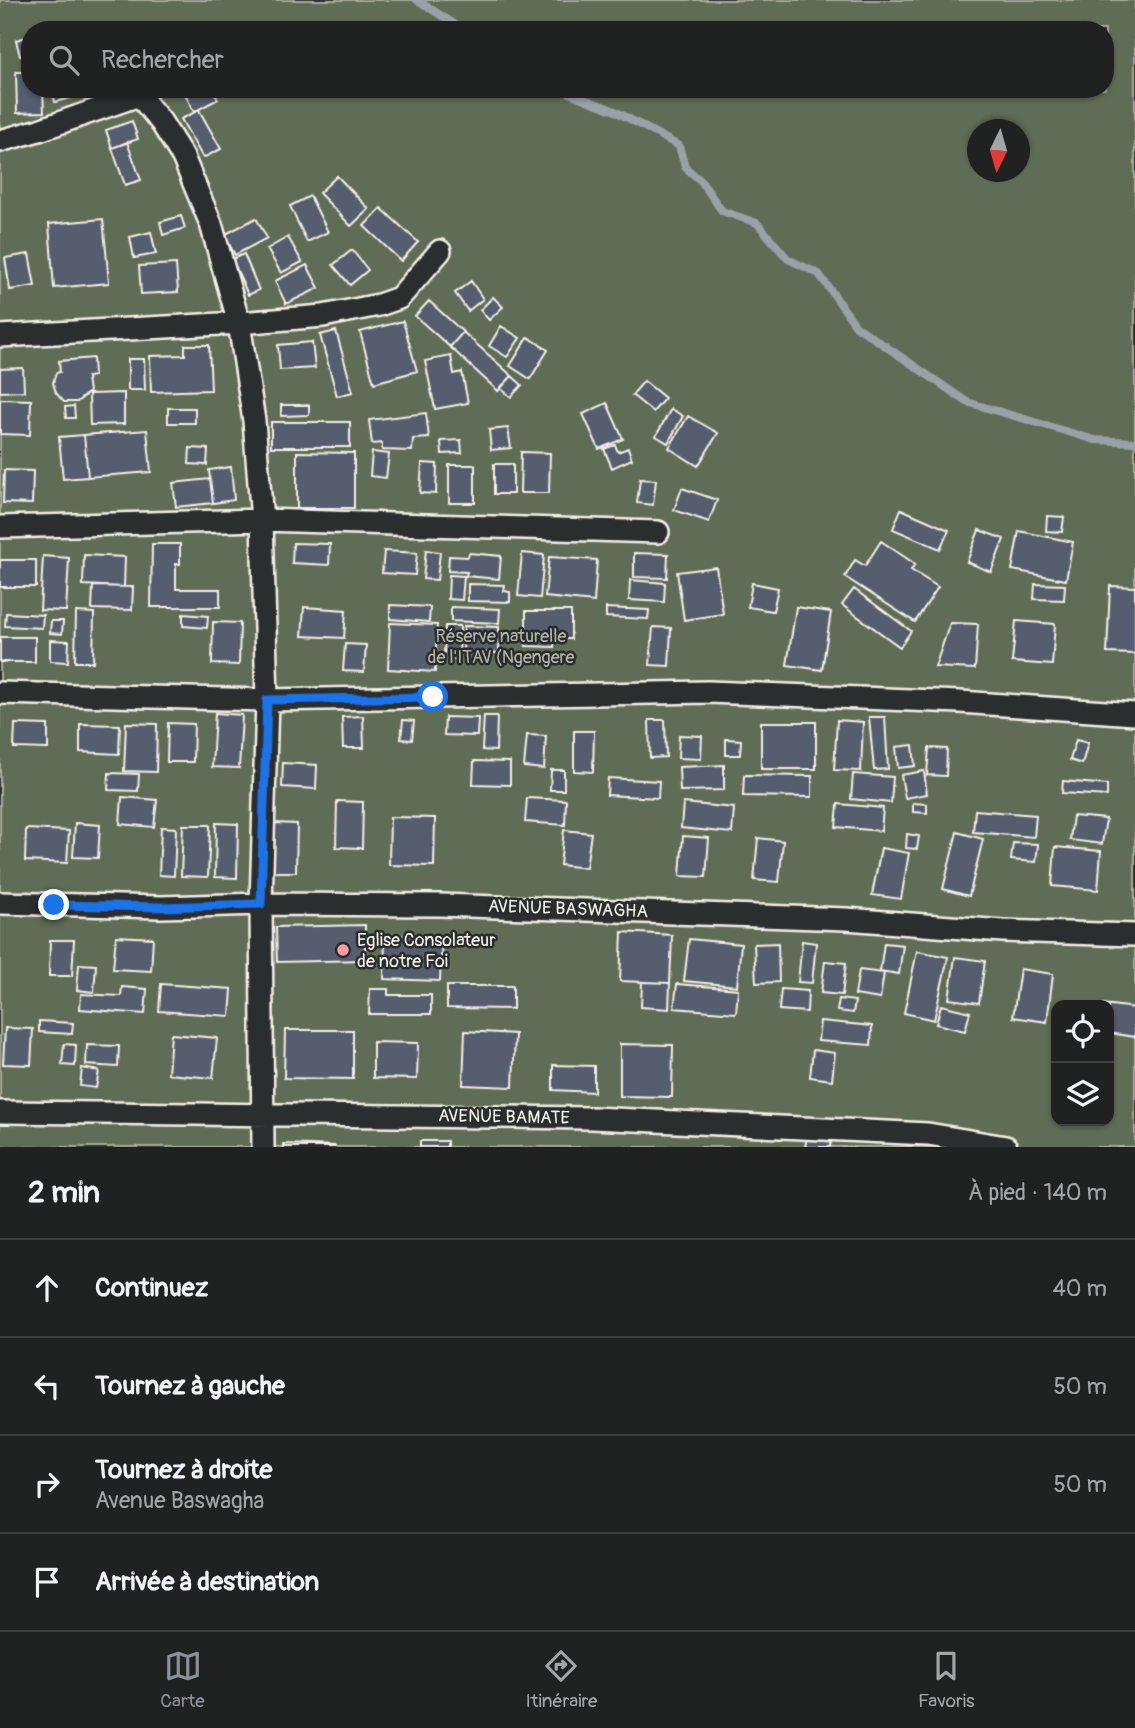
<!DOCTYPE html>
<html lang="fr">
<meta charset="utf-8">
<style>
body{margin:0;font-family:Pangolin,sans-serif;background:#2d2f2f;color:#f1f3f6}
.controls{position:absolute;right:21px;bottom:21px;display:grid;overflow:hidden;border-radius:14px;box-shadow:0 2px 5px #0004}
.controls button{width:63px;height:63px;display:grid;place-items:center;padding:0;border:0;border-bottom:2px solid #3d3f40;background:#202222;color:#f1f3f6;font:35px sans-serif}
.compass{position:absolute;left:967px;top:119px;width:63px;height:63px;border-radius:50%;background:#202222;box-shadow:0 2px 5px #0004;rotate:185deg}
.stop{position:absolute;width:21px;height:21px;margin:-16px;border:5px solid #1a73e8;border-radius:50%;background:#fff}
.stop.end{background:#1a73e8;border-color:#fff;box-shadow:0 2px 7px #0008}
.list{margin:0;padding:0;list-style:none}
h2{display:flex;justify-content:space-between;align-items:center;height:91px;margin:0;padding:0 28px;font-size:30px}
h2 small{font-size:23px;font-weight:400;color:#a2a4a5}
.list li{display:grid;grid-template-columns:46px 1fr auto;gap:21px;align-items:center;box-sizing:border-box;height:98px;padding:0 28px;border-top:2px solid #3d3f40}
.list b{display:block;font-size:26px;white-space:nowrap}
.list p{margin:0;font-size:23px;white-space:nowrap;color:#a2a4a5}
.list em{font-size:23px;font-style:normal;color:#a2a4a5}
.icon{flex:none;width:38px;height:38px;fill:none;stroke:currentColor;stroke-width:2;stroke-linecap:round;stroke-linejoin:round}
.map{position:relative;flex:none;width:1135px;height:1147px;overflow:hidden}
.search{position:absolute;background:#202222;box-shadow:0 2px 5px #0004;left:21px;right:21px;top:21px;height:77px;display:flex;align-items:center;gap:18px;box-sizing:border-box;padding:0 24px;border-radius:28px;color:#a2a4a5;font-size:26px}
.sheet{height:483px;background:#202222}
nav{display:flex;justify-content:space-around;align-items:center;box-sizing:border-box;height:98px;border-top:2px solid #3d3f40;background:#202222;font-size:19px;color:#a2a4a5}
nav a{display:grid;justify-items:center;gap:4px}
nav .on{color:#8c9099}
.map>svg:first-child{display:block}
.green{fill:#606c54;stroke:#aaae9e;stroke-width:2;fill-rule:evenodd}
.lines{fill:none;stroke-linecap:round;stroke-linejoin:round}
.stream{stroke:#98a2a7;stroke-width:8}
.building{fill:#545d6e;stroke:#f4f1e8;stroke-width:2}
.street-casing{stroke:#f4f1e8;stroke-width:26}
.street{stroke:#2a2d2e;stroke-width:21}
.route{stroke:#1a73e8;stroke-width:9}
.poi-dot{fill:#ff9aa2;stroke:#2a2d2e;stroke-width:2.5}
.labels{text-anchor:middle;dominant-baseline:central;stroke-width:5;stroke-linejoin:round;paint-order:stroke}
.park-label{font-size:18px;fill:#b1b5a5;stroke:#2a2d2e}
.street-label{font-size:18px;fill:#f4f1e8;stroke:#2a2d2e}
.poi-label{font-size:18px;fill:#f4f1e8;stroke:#2a2d2e;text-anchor:start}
</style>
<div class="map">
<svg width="1135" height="1147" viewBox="0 0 1135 1147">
<rect width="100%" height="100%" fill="#2a2d2e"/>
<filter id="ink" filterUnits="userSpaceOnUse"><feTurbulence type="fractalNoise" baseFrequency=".0143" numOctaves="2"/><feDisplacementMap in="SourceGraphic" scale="14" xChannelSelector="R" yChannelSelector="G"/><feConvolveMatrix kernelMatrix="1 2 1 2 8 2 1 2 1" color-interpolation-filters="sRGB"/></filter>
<g filter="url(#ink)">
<!-- green -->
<path class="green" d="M0,0H1135V1147H0ZM30,30H1105V89H30ZM978,130H1020V172H978ZM1056,1005H1109V1121H1056Z"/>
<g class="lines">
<!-- stream -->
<path class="stream" d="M417,0L464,30
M559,89L615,111L679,146L685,167L701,181L722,211L757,223L788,259L819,274L856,326L967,402L1095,440L1135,442"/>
</g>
<!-- building -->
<path class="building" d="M30,36V53L20,56L16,40Z
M16,72H30V89H43L44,112L17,113Z
M52,89H103V90L55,102Z
M199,89H212L218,99L194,112L186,96Z
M199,110L221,149L203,158L181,119Z
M132,121L138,139L112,148L106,130Z
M127,142L141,180L125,185L112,148Z
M337,176L369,209L351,226L319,193Z
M310,196L328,232L307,242L290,206Z
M381,208L418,242L401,261L364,226Z
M181,216L185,228L163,235L160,222Z
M256,218L267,238L235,255L224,235Z
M103,219L109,283L54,288L49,224Z
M151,232L156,254L134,258L130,237Z
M288,237L302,262L281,273L267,249Z
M352,250L368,270L350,285L333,265Z
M29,254L35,286L10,290L5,258Z
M244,254L259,290L248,295L232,259Z
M176,264L178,292L141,294L139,266Z
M307,265L319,288L286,304L275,281Z
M471,281L483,299L468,311L455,293Z
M493,297L503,307L489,320L480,310Z
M429,301L463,332L450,347L415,316Z
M403,321L417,371L374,383L360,332Z
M501,326L520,338L507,357L489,346Z
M336,331L353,392L337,396L320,335Z
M463,332L512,376L498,391L450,347Z
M528,337L548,350L530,379L510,366Z
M312,342L315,368L280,370L278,345Z
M185,345H209L211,390L151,392L150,356L185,355Z
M451,356L454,374L462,372L468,403L435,409L425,361Z
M93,358L94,376L87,377L89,392L77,402H64L56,393L53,383L56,373L60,372L59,361Z
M128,359H144L145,390H128Z
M23,368L24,391L0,392V369Z
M512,376L522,385L511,397L500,388Z
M644,381L665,398L653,412L632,395Z
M124,393V424L90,425L89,394Z
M0,399L31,400L30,435L0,434Z
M607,403L623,439L599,449L583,414Z
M281,405H309V415L281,416Z
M74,406L75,418H66L65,407Z
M168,408H195V423H168Z
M671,409L683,416L668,443L656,436Z
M426,413L429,438L413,439L412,451L382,450V443L372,444L369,420Z
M688,416L718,433L698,466L669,448Z
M271,422H350V447H271Z
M508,428L511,448L491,450L489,430Z
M147,430L151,472L88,477L84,435Z
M84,435L88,477L63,479L59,437Z
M461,440L462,453L442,454L441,441Z
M615,445L618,452L628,448L632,459L612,468L604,449Z
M190,448L208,449L207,465L189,464Z
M297,452L354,453V508H297Z
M372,452L389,454L386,478L370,476Z
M521,452L550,453L549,493H520Z
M422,463L437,464L436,494L420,493Z
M494,464H513V494H494Z
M449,465H475V503H449Z
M231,467L234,500L213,503L209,470Z
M4,470L33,471L32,504L3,503Z
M210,479L213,503L176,507L173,483Z
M640,479L656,480L653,505L637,503Z
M682,488L717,500L709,522L674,510Z
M901,509L949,530L940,549L893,529Z
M1047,516L1064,517L1062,532L1046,531Z
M979,530L1004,539L991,572L967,562Z
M1019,531L1073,542L1066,580L1012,570Z
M881,541L915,564L911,570L938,587L915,622L845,577L855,560L865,566Z
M293,543L330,544L329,565L292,563Z
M152,544H180V564H176V589H220V607H151Z
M426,550L440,552L437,580L423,579Z
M384,551L417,553L415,575L382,573Z
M469,553L501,556L499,579L466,576L467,572L448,571L449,556L468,557Z
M522,553L544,555L540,598L518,596Z
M634,553L668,554L667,578L634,577Z
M84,555L125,557L124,587L83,585Z
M43,556L69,558L66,611L40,610Z
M549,557L597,560L594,602L545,597Z
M0,560H36V587H0Z
M716,567L723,614L684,620L677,572Z
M449,575L464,576L462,600L448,599Z
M630,580L665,583L664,602L629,600Z
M752,583L778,588L773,611L748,607Z
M468,584L505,585L504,591L510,592V602L468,601Z
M1035,584L1065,585L1064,600L1034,599Z
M93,586L133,587L132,610L92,609Z
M1110,586L1135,587V654L1107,653Z
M854,589L911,631L900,647L842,605Z
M390,605L430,607L429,622L390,619Z
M304,607L346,610L344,638L302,636Z
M451,607L500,609L499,623L451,621Z
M796,607L831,612L822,670L787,665Z
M606,608L649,610L648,619L606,617Z
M526,611H571V639H554V647L526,646Z
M76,612L94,613L93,662H75Z
M6,613L43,615L42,628L5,626Z
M183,614L208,616L207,628L183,626Z
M51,621H63L62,634L50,633Z
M1016,621L1055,624L1052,665L1012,662Z
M213,622L240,623L239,665L212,664Z
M390,623L437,625L435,672L388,669Z
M950,623L978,624L975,669L935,667Z
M445,626H460L459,660L444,659Z
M464,626L499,627V653L463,652Z
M653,627L671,628L669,666L650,665Z
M0,637H35V662H0Z
M50,640L69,641L68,662L50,661Z
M345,644L366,645L364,672L343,671Z
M215,713L242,715L239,768L212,767Z
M363,716L364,748H343L342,717Z
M484,716H497L496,751L482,750Z
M445,717L478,718L477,736L444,735Z
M869,717H885L888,769L874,770Z
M403,720L414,721L412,740L401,739Z
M649,720H665L666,757L650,758Z
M837,720L863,722L861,771L834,770Z
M761,722H816V769H761Z
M126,723L157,724L156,772L124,771Z
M168,723L194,724L193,762H167Z
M15,724L48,725V749L14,748Z
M80,724L120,725L119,754L80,752Z
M574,731H594L593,772L574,771Z
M527,735L546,736L544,769L524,767Z
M679,735L702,736L701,759L678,758Z
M726,739L741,740L740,755H726Z
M1076,740L1088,743L1082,764L1070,760Z
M913,745L915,766L898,768L896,747Z
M929,748L947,749L946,776L927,775Z
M474,761L510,762V785L473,784Z
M283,763L317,765L316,789L282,787Z
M724,765V790L680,791L679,767Z
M551,770H564V790H550Z
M924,771L927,794L905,798L901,775Z
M109,773L139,774L138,791L108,790Z
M853,774L893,777L891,803L851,799Z
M744,775L812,776V797L743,796Z
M608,778L659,781L658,798L607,795Z
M1063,781L1107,785V796L1062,793Z
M122,797L157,800L154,827L120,824Z
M527,798L566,800L565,825L525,822Z
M337,801L363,802L362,848L336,847Z
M683,803L734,808L732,833L681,828Z
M913,803L927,804V813L913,812Z
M838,804L883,808L881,831L836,827Z
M975,810L1036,815L1034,837L973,832Z
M1073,816L1106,819L1102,844L1070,840Z
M390,817L435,818L434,866L389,865Z
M75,823L100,825L98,858L73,857Z
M216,823L238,824L237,878L215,877Z
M273,823L297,824L296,872H273Z
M183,825H210L208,877L181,876Z
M161,827L176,828L174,876L159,875Z
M26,829L69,831L67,863L25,861Z
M564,830L591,833L586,868L560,865Z
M957,832L983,839L969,896L943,889Z
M907,834L919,836L917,849L906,848Z
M683,836L709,838L706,877L680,876Z
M758,838L783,841L779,882L754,880Z
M1013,843L1038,844L1036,862L1011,860Z
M1055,847L1101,851L1098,890L1052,886Z
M881,848L909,853L901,899L872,895Z
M365,925V960L277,962L276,927Z
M622,932L672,935L670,983L620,981Z
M385,935L442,936L440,981L384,979Z
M116,936L153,938L151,971L113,969Z
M689,939L741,944L737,986L684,981Z
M50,940H74L72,976H49Z
M802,941L816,943L812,983L798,982Z
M778,943L779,982L756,983L754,944Z
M884,943L903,945L899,974L880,971Z
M917,951L948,957L934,1020L904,1013Z
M955,957L985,961L979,1003L949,999Z
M825,961L846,963L842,995L821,993Z
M79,964L96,965L94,992L77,990Z
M1020,969L1053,974L1047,1022L1013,1017Z
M859,970L884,973L880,999L855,995Z
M642,982L670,983L669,1009L641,1007Z
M161,984L232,989L230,1016L159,1011Z
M677,984L738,989L736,1013L674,1008Z
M447,986H513V1009L447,1008Z
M122,987L147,989L145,1014L80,1009L81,994L121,996Z
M370,989H388V995H431V1014H369Z
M781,989L808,991L807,1012L779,1010Z
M839,999L855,1001L853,1013L837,1011Z
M1103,1004L1135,1008V1037L1109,1033V1005Z
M941,1005L970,1012L965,1031L936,1024Z
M39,1021L73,1023L72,1034L39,1032Z
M820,1021L872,1026L871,1045L818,1041Z
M5,1028L33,1029L31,1065L3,1064Z
M285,1030H353V1079L284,1078Z
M465,1031L515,1034L513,1087L463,1085Z
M171,1034L217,1038L213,1078L168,1074Z
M373,1042L418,1043L417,1079L373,1078Z
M64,1044L76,1045L75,1066L62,1065Z
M620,1044L673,1045L672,1097L620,1096Z
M87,1045L119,1046L118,1067L86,1065Z
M813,1050L835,1053L832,1080L810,1077Z
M553,1065L594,1066V1092L553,1090Z
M82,1068L99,1071L96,1088L80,1086Z
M807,1137L831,1142L830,1147H805Z
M420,1141H447V1147H420Z
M283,1144L335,1146V1147H283Z"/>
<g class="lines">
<defs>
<path id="street" d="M0,141L39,130L139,95L161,122L183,157L211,224L239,323L254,421L262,520L267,700L261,904L263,1147
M0,336L239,323L323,316L379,305L399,298L440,251
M0,527L262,520L658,532
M0,693L267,700L708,692L960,702L1135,714
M0,903L161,907L261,904L440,905L846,919L1003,931L1135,935
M0,1112L592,1118L928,1134L1006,1147"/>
</defs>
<!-- street casing -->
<use href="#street" class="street-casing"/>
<!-- street -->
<use href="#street" class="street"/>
</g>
</g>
<g class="lines" filter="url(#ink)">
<!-- route -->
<path class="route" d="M54,905L161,907L261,904L267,700L433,697"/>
</g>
<!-- markers -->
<circle class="poi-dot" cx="343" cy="950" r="7"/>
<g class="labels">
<!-- park labels -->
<g class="park-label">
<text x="501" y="636">Réserve naturelle<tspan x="501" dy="21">de l'ITAV (Ngengere</tspan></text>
</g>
<!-- street labels -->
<g class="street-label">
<text transform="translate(568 909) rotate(2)">AVENUE BASWAGHA</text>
<text transform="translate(504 1117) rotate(1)">AVENUE BAMATE</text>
</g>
<!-- poi labels -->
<g class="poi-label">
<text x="357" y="940">Eglise Consolateur<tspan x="357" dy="21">de notre Foi</tspan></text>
</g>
</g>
</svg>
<div class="controls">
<button><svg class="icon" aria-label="locate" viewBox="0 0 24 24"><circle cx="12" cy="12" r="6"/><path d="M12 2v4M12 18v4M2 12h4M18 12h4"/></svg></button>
<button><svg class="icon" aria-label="layers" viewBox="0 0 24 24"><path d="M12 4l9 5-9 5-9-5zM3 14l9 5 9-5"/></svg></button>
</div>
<svg class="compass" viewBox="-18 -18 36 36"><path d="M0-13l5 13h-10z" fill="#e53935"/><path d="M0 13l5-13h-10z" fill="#a2a4a5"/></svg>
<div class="stop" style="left:433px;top:697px"></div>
<div class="stop end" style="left:54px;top:905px"></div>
<div class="search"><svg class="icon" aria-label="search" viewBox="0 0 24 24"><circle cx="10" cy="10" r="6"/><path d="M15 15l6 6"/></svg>Rechercher</div>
</div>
<section class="sheet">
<h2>2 min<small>À pied · 140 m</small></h2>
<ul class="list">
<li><svg class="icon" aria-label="ahead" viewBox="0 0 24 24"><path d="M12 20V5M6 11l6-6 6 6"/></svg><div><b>Continuez</b></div><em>40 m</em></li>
<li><svg class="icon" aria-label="left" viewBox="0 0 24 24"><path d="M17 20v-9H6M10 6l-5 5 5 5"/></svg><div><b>Tournez à gauche</b></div><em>50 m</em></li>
<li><svg class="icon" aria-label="right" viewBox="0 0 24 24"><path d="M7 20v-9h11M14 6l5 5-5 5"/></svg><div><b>Tournez à droite</b><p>Avenue Baswagha</p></div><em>50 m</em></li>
<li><svg class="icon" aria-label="arrive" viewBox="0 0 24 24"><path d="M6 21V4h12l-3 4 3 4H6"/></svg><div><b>Arrivée à destination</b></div></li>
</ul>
</section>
<nav>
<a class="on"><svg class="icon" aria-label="map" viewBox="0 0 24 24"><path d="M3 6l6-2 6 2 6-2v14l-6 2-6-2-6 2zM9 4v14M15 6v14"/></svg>Carte</a>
<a><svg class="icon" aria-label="directions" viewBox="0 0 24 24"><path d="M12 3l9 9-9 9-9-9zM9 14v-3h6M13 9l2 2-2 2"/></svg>Itinéraire</a>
<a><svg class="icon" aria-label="saved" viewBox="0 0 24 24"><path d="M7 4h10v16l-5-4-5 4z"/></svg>Favoris</a>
</nav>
